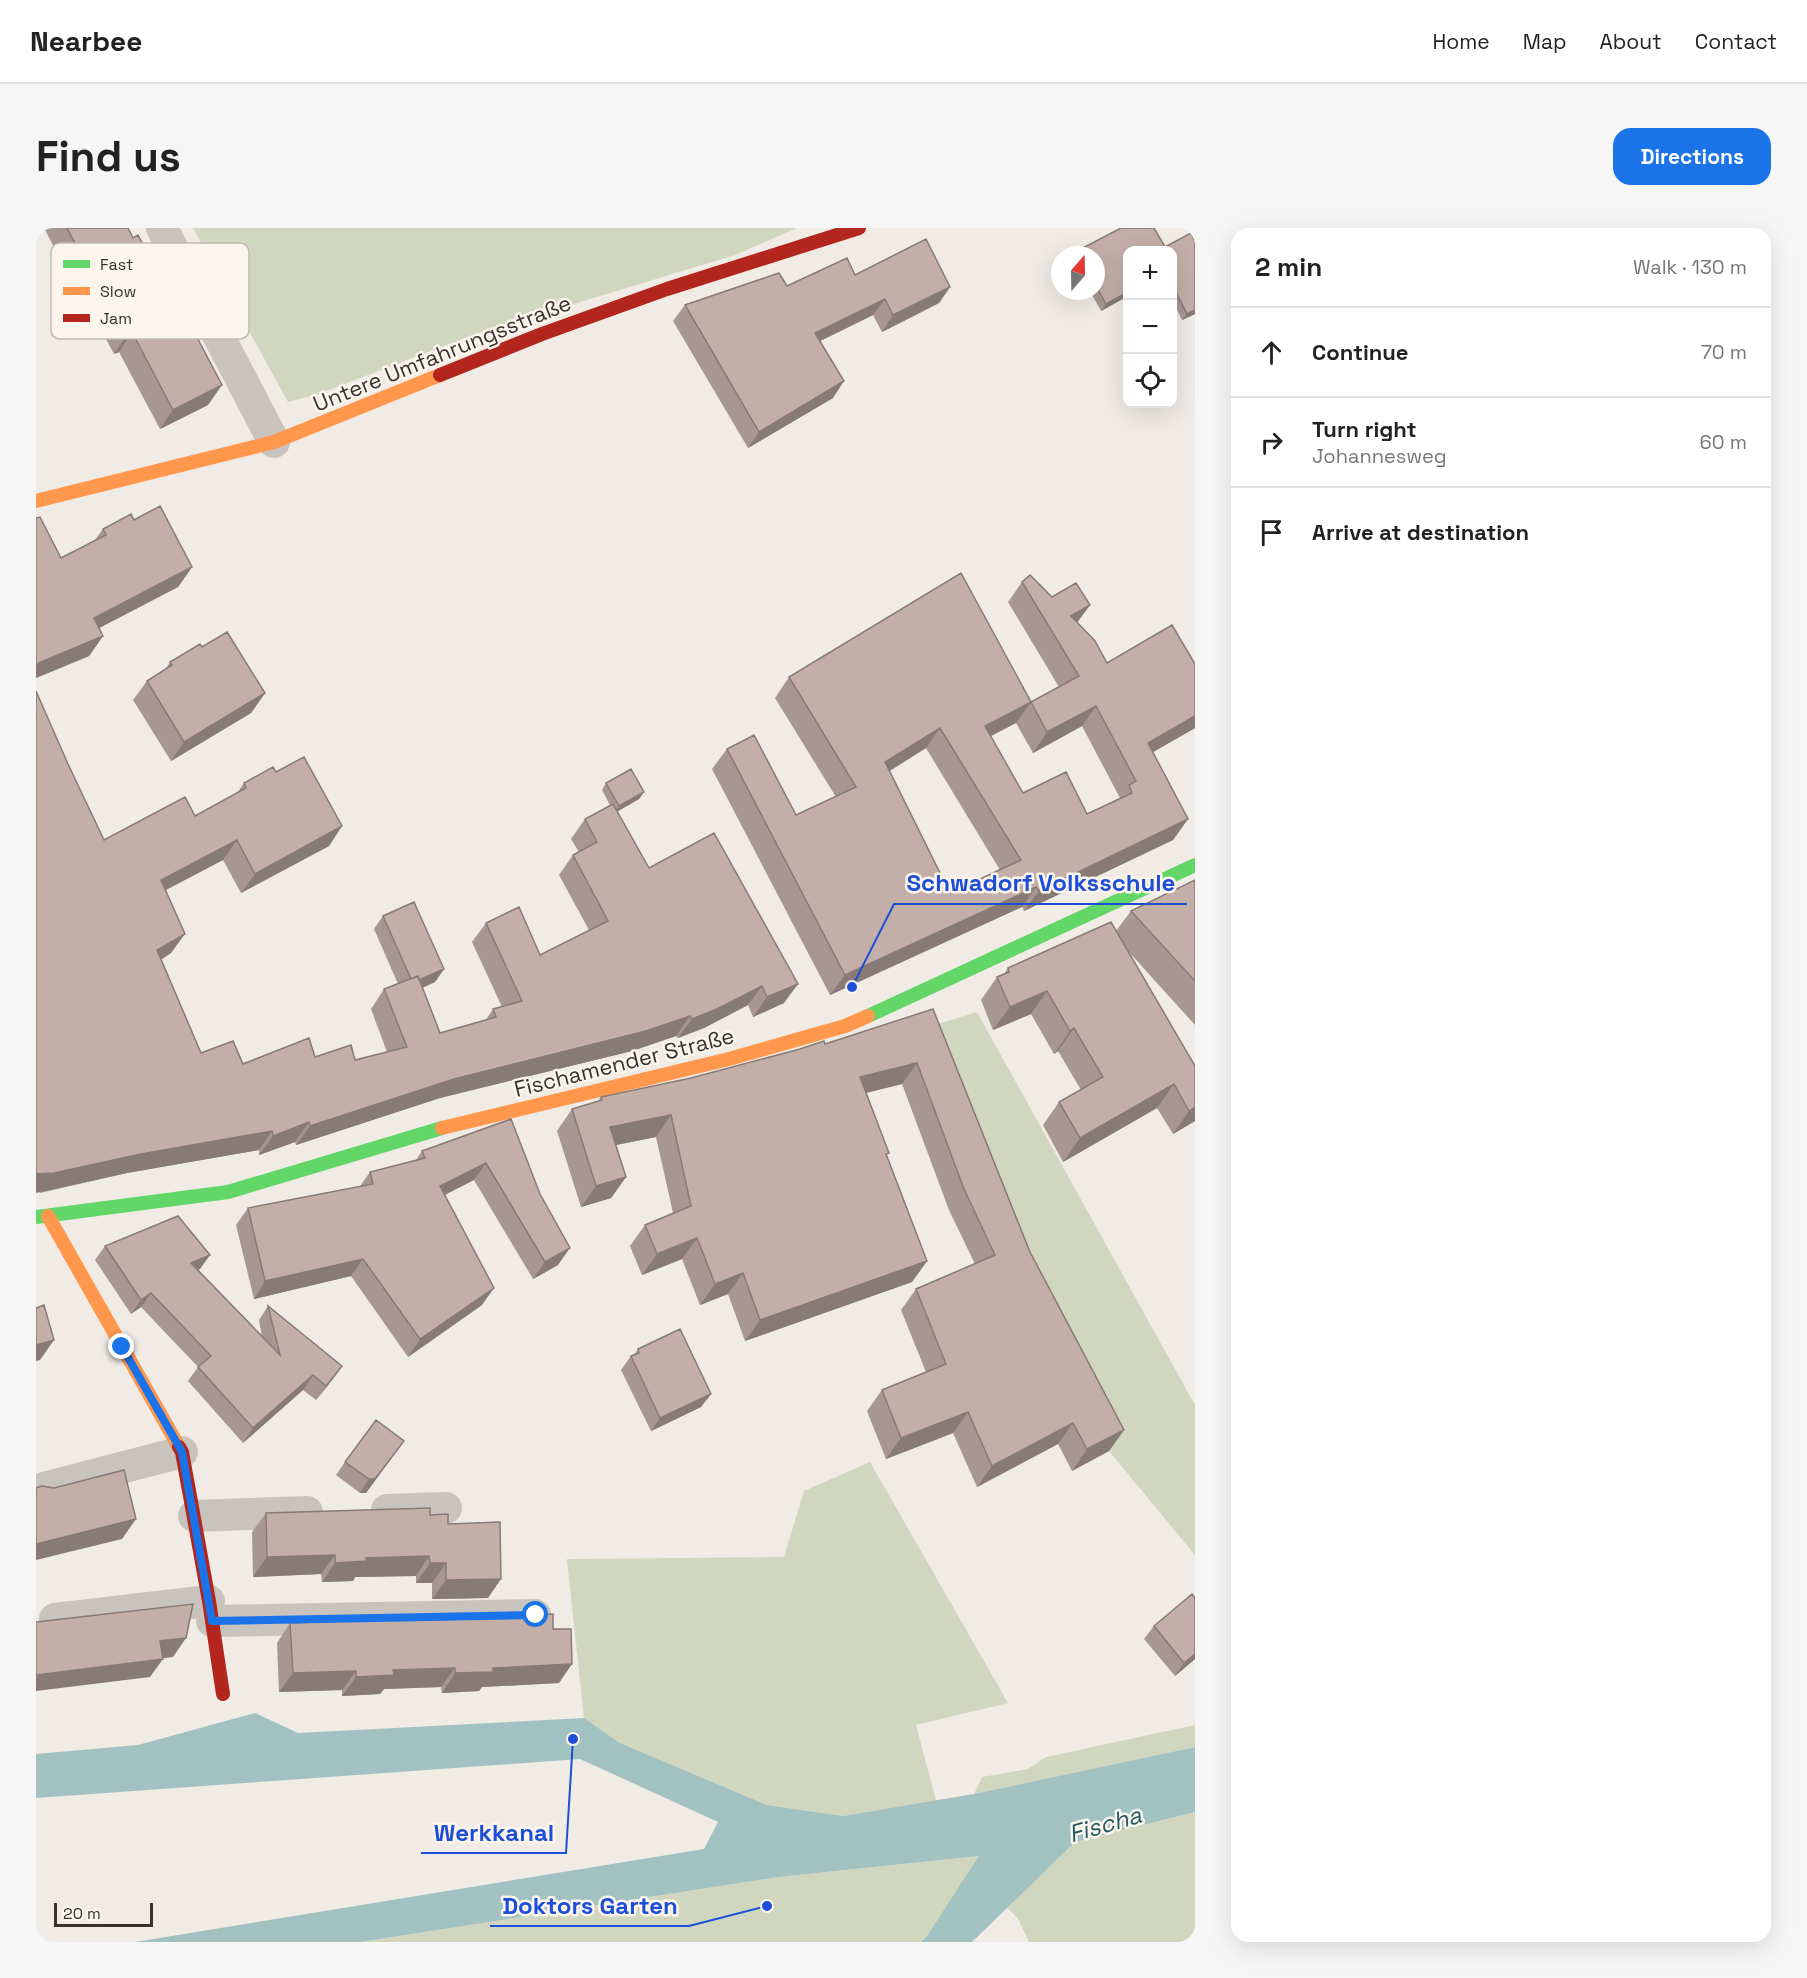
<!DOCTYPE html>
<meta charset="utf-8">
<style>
body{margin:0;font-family:"Space Grotesk",sans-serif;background:#f6f6f6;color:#222}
.controls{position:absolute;right:18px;top:18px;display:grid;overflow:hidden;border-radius:12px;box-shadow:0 6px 24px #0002}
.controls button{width:54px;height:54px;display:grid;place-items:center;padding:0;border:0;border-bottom:2px solid #e0e0e0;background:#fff;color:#222;font:30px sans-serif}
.compass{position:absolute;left:1015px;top:18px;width:54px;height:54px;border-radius:50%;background:#fff;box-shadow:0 6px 24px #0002;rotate:20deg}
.scale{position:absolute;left:18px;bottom:15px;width:99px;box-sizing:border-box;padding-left:6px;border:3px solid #3b302b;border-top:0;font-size:16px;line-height:21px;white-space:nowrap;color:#3b302b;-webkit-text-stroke:4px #fbf5ee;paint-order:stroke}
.stop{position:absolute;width:18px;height:18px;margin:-14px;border:4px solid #1a73e8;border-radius:50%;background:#fff}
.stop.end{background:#1a73e8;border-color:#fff;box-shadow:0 2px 6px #0008}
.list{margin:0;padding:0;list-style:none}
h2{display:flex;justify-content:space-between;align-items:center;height:78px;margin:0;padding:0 24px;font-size:26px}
h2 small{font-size:20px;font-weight:400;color:#767676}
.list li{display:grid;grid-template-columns:39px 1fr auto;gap:18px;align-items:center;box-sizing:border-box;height:90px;padding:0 24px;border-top:2px solid #e0e0e0}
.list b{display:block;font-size:22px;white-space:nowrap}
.list p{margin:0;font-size:20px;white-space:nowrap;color:#767676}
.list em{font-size:20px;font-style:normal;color:#767676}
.icon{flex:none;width:33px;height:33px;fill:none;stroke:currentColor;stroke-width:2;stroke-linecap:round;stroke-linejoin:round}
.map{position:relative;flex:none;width:1159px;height:1714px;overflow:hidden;border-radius:18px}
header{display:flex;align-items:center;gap:36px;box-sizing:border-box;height:84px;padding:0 30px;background:#fff;border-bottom:2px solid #e0e0e0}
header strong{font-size:28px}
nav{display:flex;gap:33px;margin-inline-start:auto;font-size:21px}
.intro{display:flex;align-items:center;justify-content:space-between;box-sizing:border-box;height:144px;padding:0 36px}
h1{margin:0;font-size:42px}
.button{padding:15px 27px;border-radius:18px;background:#1a73e8;color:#fff;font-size:21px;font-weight:700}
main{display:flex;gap:36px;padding:0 36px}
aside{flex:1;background:#fff;border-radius:18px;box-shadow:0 6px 24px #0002}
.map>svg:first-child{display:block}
.green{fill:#d1d6bf}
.water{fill:#a1c2c1}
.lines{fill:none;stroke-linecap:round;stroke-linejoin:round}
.street{stroke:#c9c3be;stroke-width:32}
.fast{stroke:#63d668;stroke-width:14}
.slow{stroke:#ff974d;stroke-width:14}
.jam{stroke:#b3261e;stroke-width:14}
.wall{fill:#a89690;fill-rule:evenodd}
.shaded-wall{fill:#887a75}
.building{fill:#c3afa7;stroke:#887a75;stroke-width:1.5;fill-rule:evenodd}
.route{stroke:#1a73e8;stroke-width:8}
.labels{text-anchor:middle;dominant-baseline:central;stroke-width:5;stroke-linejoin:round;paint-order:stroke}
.street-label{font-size:22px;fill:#3b302b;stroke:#fbf5ee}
.water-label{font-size:24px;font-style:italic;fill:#1f5a5e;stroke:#fbf5ee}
.key{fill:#fbf5ee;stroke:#c1bab4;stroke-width:1.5}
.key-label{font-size:16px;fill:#3b302b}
.leader{fill:none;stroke:#1d4ed8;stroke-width:2}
.callout-dot{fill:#1d4ed8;stroke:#fbf5ee;stroke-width:2}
.callout-label{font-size:24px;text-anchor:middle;font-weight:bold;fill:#1d4ed8;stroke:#fbf5ee;stroke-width:5;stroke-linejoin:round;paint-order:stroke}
</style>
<header>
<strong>Nearbee</strong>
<nav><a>Home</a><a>Map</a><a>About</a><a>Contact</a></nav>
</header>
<div class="intro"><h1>Find us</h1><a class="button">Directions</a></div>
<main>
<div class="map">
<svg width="1159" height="1714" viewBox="0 0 1159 1714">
<rect width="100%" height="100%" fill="#f0ebe5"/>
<!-- green -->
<path class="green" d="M157,0H761L699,27L442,105L282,166L252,174Z
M941,784L1159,1177V1327L1073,1223L980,1045L882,802Z
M834,1234L972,1475L880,1497L900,1573L807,1588L731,1577L584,1515L548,1490L531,1331L748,1329L768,1263Z
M1159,1497V1519L938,1566L946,1549L992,1541L1010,1529Z
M1159,1584V1714H993L982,1691L971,1679L1039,1614Z
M944,1628L891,1708L885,1714H324L743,1649Z"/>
<!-- water -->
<path class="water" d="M219,1485L262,1505L548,1490L584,1515L731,1577L807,1588L938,1566L1159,1519V1584L1039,1614L936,1714H885L891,1708L943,1628L743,1649L324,1714H99L668,1621L682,1594L544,1531L0,1570V1526L102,1517Z"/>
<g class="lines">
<!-- street -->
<path class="street" d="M126,0L238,214
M0,1262L146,1224
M351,1282L410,1280
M158,1288L271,1284
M19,1391L173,1373
M176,1393L499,1387"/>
<!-- fast -->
<path class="fast" d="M832,788L1159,637
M0,989L192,964L406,900"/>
<!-- slow -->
<path class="slow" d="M0,273L238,214L404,147
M406,900L693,831L809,798L832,788
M12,988L143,1219"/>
<!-- jam -->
<path class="jam" d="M404,147L506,106L631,61L823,0
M143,1219L146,1224L173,1373L187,1466"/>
</g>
<!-- wall -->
<path class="wall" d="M8,0H92L172,177L124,201L83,124L78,126L39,52L36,54Z
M1085,0H1118L1129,19L1155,5L1159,14V86L1146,92L1137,74V22H1092V68L1065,83L1054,63H1060V27H1039L1041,23Z
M819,47L914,59L903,75L846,104L837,87L784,113L797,170L712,220L637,93L649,77Z
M0,290L25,330L59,312L67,301L98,292L156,339L142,359L63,400L67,408L53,428L0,450Z
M986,354L1016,369L1054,377L1041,395L1071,435L1159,436V500L1117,524L1152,591L1137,612L988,683L986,679L794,767L676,541L691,521L760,587L800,569L739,470L753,449L995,474L1023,459L972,374ZM980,495L997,525L1046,498L1084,570L1083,571L1051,586L987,565L954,508ZM890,520L964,642L914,665L854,543Z
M166,419L229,465L215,485L135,533L97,472L111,453L129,442L134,434Z
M32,536L68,612L159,588L201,565L208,555L240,544L306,598L293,618L205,665L187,632L129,662L135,725L125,732L165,825L207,836L279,829L319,832L351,824L335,781L348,761L362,756L338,701L347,688L408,741L399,754L386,760L404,805L450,792L457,781L466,779L436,714L450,695L504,727L553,702L523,647L537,627L543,624L535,611L549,591L574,577L566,562L570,555L608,564L603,571L581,583L613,640L748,775L717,789L712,777L668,800L642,810L640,808L596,823L404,870L260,917L259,914L223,927V922L91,945L4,965Z
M1159,652V797L1093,724L1159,893L1137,906L1121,880L1027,934L1007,897L1023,874L1045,862L1022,823L1018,826L995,786L957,802L945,772L961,749L968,746L972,740L1080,703L1095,683Z
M897,781L994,1024L1088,1202L1073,1223L1036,1243L1022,1216L941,1259L917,1205L850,1231L831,1183L846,1162L890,1144L865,1082L880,1061L939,1036L913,982L866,856L830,865L851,928L891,1033L876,1054L709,1113L692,1066L664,1077L646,1031L606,1047L594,1018L609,997L637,985L620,909L580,917L590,949L575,970L545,979L521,903L536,881L562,873L565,869L655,850L789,816Z
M475,891L522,1037L497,1051L438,952L409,967L446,1077L372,1129L315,1048L218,1071L200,997L212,980L324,958L334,944L380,932L386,923Z
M69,1018L164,1041L161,1042L226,1109L223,1092L232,1078L306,1138L296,1152L280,1172L267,1162L207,1215L152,1153L162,1139L105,1079L95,1086L59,1032Z
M602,1121L675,1166L665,1179L615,1203L585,1142L595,1128L598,1127Z
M358,1226L330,1265H324L300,1247L309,1234Z
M230,1285L394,1287L412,1296L452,1370L396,1371V1355H380V1348L319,1349L317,1353L286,1354L285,1346L217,1349L216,1304Z
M411,1388L466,1389L517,1401L523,1455L446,1459L443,1463L406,1465L405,1459L348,1461L344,1466L306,1468V1462L243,1464L241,1415L254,1395L410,1389Z
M1118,1398L1159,1431L1139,1448L1108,1411Z"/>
<!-- shaded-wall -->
<path class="shaded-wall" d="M53,33L39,52L36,54L49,34Z
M914,59L903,75L846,104L857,87Z
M1092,64V68L1065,83L1070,76Z
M849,71L837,87L768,121L779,105Z
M1159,82V86L1146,92L1151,86Z
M96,104L83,124L78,126L91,107Z
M808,153L797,170L712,220L723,204Z
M186,157L172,177L124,201L137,182Z
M156,339L142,359L44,410L58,390Z
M1054,377L1039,397L1035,388Z
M67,408L53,428L0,450V436Z
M229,465L215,485L135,533L148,514Z
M995,474L980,495L934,519L949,498Z
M1060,478L1046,498L997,525L1011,504Z
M1159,488V500L1098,535L1112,515Z
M904,500L890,520L835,554L849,534Z
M608,564L603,571L579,585L583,578Z
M1152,591L1137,612L988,683L1003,663Z
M306,598L293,618L205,665L219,646Z
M201,612L187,632L111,672L125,652Z
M1000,659L986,679L794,767L809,747Z
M149,706L135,725L107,742L121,722Z
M408,741L399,754L368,768L377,755Z
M762,756L748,775L717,789L731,769Z
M726,758L712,777L668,800L642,810L656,791Z
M1011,763L995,786L957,802L974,779Z
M654,788L640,808L596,823L404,870L260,917L274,898L418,851Z
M1038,800L1022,823L1018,826L1034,803Z
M881,835L866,856L809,870L824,849Z
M1138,856L1121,880L1027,934L1044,910Z
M1159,879V893L1137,906L1153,883Z
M635,887L620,909L560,921L574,899Z
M273,894L259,914L223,927L237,908Z
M236,903L223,922L91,945L0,965V946L105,926Z
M450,935L438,952L392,975L404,958Z
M590,949L575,970L545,979L560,958Z
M661,1010L646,1031L606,1047L621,1026Z
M534,1020L522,1037L497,1051L509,1034Z
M174,1027L164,1041L145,1049L155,1035Z
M327,1031L315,1048L218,1071L229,1053Z
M891,1033L876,1054L709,1113L724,1092Z
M707,1045L692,1066L664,1077L679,1056Z
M458,1060L446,1077L372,1129L384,1111Z
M115,1065L105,1079L95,1086L105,1072Z
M18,1112L4,1132L0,1133V1117Z
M306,1138L296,1152L280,1172L290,1158Z
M277,1147L267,1162L207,1215L217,1200Z
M675,1166L665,1179L615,1203L624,1190Z
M932,1184L917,1205L850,1231L865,1210Z
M1037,1195L1022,1216L941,1259L956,1238Z
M1088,1202L1073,1223L1036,1243L1051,1221Z
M368,1213L330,1265H324L333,1251Z
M100,1291L86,1311L0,1332V1316Z
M299,1327L285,1346L217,1349L231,1329Z
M393,1328L380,1348L319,1349L317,1353L286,1354L299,1335L330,1330Z
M394,1335H410L396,1355H380Z
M465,1351L452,1370L396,1371L410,1352Z
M150,1410L137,1429L111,1432L124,1413Z
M1159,1426V1431L1139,1448L1148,1435Z
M127,1431L114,1449L0,1463V1447Z
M536,1436L523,1455L446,1459L443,1463L406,1465L419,1445L457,1440Z
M419,1440L405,1459L348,1461L344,1466L306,1468L320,1449L357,1442Z
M320,1443L306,1462L243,1464L257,1445Z"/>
<!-- building -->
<path class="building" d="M31,0H92L97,10L102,7L141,82L145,79L186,157L137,182L96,104L91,107L53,33L49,34Z
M1085,0H1118L1129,19L1155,5L1159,14V82L1151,86L1137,58V22H1092V64L1070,76L1060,58V27H1044L1041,23Z
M890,11L914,59L857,87L849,71L779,105L808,153L723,204L649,77L743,45L751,58L811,30L819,47Z
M124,278L156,339L58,390L67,408L0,436V290L4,289L25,330L70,307L67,301L95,286L98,292Z
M925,345L995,474L1043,448L986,354L994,347L1016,369L1040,355L1054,377L1035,388L1059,413L1071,435L1136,397L1159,436V488L1112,515L1152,591L1003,663L1000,659L809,747L691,521L718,507L760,587L820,559L753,449ZM995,474L1011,504L1060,478L1100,553L1093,557L1096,565L1051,586L1030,544L987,565L949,498ZM904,500L985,632L914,665L849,534Z
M191,404L229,465L148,514L111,453L136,437L134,434L164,416L166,419Z
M0,463L32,536L68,612L149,569L159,588L210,560L208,555L237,539L240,544L268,529L306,598L219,646L201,612L125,652L149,706L121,722L165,825L197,813L207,836L273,810L279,829L315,817L319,832L371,819L348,761L382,748L404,805L460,789L457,781L486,773L450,695L483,679L504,727L572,693L537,627L561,614L549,591L577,576L613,640L678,605L762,756L731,769L726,758L681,781L656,791L654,788L610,803L418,851L274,898L273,894L237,908L236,903L105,926L18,945L0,946Z
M595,541L608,564L583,578L570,555Z
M1159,652V753L1095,683Z
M378,674L408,741L383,752L382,748L375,751L347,688Z
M1075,694L1159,838V879L1153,883L1138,856L1044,910L1023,874L1067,849L1038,800L1034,803L1011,763L974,779L961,749L973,744L972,740Z
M897,781L994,1024L1088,1202L1051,1221L1037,1195L956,1238L932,1184L865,1210L846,1162L910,1136L880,1061L959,1027L928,961L881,835L824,849L853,925L850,926L891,1033L724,1092L707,1045L679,1056L661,1010L621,1026L609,997L655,978L635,887L574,899L590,949L560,958L536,881L566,872L565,869L655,850L764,821L788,813L789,816Z
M475,891L504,966L534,1020L509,1034L450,935L404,958L458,1060L384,1111L327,1031L229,1053L212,980L337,956L334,944L389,930L386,923Z
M142,988L174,1027L155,1035L244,1127L232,1078L306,1138L290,1158L277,1147L217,1200L162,1139L175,1128L115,1065L105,1072L69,1018Z
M8,1077L18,1112L0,1117V1080Z
M644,1101L675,1166L624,1190L595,1128L603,1125L602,1121Z
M340,1192L368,1213L339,1251H333L309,1234Z
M88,1242L100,1291L0,1316V1260L6,1258L18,1260Z
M394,1280V1287L412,1286V1296L464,1294L465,1351L410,1352V1335H394L393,1328L330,1330L331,1333L299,1335V1327L231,1329L230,1285Z
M1156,1366L1159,1370V1426L1148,1435L1118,1398Z
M157,1376L150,1410L124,1413L127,1431L0,1447V1394Z
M517,1386V1401H535L536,1436L457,1440V1444L419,1445V1440L357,1442L358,1447L320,1449V1443L257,1445L254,1395L411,1389V1388L466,1387V1389Z"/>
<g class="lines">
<!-- route -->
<path class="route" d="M86,1119L146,1224L176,1393L500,1387"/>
</g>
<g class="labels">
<!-- street labels -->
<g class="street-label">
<text transform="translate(406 125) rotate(-22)">Untere Umfahrungsstraße</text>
<text transform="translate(588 834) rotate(-14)">Fischamender Straße</text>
</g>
<!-- water labels -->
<g class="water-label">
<text transform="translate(1069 1596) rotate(-16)">Fischa</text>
</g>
</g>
<!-- legend -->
<rect x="15" y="15" width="198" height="96" rx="9" class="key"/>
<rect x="27" y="32" width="27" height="8" fill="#63d668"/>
<rect x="27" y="59" width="27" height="8" fill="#ff974d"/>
<rect x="27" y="86" width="27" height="8" fill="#b3261e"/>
<g class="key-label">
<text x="64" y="42">Fast</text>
<text x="64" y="69">Slow</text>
<text x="64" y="96">Jam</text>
</g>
<!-- callouts -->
<path class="leader" d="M816 759L858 676H1151M537 1511L530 1625H385M731 1678L653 1698H454"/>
<g class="callout-dot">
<circle cx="816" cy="759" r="6"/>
<circle cx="537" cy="1511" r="6"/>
<circle cx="731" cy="1678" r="6"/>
</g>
<g class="callout-label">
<text x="1005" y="663">Schwadorf Volksschule</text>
<text x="458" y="1613">Werkkanal</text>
<text x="554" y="1686">Doktors Garten</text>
</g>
</svg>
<div class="controls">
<button>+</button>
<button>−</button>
<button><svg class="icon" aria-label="locate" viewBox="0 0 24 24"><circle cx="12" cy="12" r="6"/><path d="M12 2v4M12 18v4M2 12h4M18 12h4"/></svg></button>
</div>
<svg class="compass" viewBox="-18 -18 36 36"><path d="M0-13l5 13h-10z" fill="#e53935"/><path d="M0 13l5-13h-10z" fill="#767676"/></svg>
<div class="scale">20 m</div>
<div class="stop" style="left:500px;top:1387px"></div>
<div class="stop end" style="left:86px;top:1119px"></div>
</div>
<aside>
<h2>2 min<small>Walk · 130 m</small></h2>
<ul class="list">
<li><svg class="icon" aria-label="ahead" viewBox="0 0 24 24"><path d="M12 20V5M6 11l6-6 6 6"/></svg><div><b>Continue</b></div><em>70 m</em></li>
<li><svg class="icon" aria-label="right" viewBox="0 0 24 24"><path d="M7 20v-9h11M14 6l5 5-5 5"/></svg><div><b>Turn right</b><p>Johannesweg</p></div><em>60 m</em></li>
<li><svg class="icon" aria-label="arrive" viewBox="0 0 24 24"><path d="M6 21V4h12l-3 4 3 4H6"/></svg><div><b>Arrive at destination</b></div></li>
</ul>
</aside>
</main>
